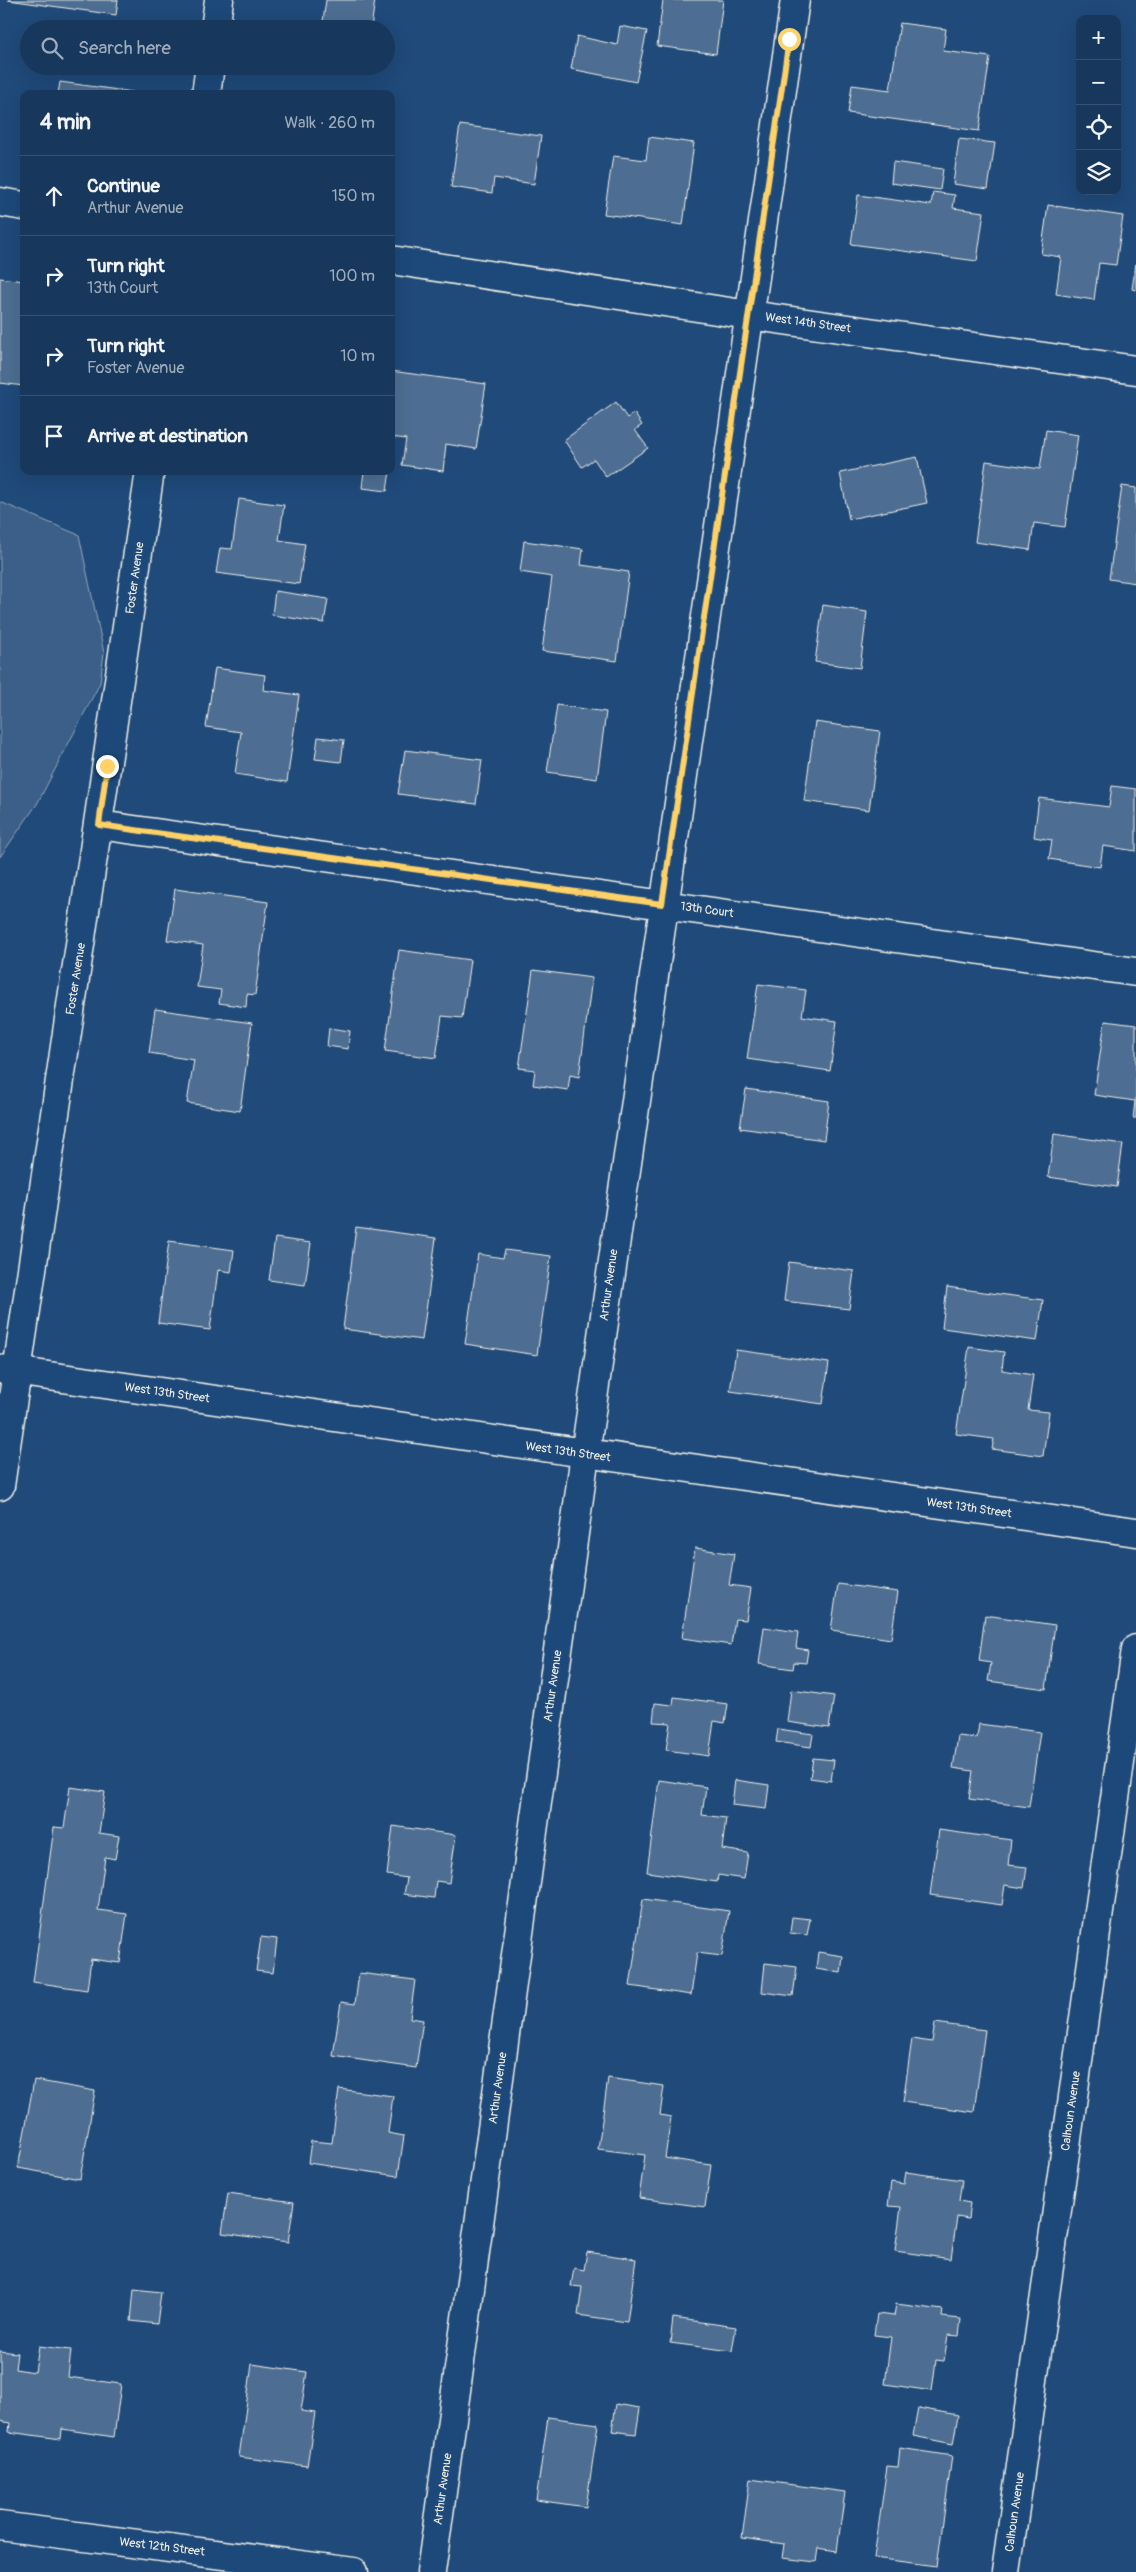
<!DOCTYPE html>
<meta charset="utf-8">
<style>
body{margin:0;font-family:Pangolin,sans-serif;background:#244365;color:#f1f3f6}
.controls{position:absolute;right:15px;top:15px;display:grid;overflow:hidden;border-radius:10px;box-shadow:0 5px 20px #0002}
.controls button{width:45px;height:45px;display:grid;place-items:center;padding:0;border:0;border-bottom:1px solid #365272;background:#17385c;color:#f1f3f6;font:25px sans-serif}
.stop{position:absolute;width:15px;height:15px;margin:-11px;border:4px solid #ffd166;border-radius:50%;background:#fff}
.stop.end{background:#ffd166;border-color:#fff;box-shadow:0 1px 5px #0008}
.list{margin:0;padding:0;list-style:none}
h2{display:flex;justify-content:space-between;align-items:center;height:65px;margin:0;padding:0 20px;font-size:21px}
h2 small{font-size:16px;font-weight:400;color:#9eacbb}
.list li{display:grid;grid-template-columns:32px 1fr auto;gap:15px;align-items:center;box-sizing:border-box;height:80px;padding:0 20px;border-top:1px solid #365272}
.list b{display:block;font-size:19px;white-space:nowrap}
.list p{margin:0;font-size:16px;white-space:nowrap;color:#9eacbb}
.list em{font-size:16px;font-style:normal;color:#9eacbb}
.icon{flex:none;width:28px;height:28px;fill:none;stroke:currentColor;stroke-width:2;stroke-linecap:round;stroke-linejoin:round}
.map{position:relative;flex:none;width:1136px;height:2572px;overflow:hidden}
.search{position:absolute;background:#17385c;box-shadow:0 5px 20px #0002;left:20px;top:20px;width:375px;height:55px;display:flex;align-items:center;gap:12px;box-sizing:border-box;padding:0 18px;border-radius:28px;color:#9eacbb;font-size:19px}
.panel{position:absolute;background:#17385c;box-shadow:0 5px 20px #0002;left:20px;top:90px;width:375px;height:385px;border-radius:10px}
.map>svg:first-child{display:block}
.green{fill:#3a5f88;stroke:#97a8b8}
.building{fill:#4d6e92;stroke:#f4f1e8}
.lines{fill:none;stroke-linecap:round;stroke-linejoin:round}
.minor-casing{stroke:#f4f1e8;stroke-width:31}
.minor{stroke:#1f4a7a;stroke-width:28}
.route{stroke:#ffd166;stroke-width:6}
.labels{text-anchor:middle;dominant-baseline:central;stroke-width:5;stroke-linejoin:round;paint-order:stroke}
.street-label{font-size:12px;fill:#f4f1e8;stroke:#1f4a7a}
</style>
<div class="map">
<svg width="1136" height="2572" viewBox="0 0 1136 2572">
<rect width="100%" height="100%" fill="#1f4a7a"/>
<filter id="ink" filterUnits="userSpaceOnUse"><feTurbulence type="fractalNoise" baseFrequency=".02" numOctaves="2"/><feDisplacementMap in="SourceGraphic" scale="10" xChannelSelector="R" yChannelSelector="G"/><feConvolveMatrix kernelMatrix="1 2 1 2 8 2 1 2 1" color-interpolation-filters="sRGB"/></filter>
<g filter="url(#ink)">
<!-- green -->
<path class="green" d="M0,502L79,535L104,653L100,683L37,804L0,857Z"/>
<!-- building -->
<path class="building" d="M8,0H118L116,15Z
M326,0H375L371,28L323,21Z
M663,0H723L716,54L657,46Z
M900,23L946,29L943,51L990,57L979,131L848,113L852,85L890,90Z
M620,26L647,31L636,82L571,69L577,36L617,45Z
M60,82L133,92V94H58Z
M460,125L541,136L534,184L494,178L492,193L451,187Z
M649,137L694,143L683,225L604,214L613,156L646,160Z
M959,139L995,143L988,189L953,184Z
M893,162L943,169L940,190L891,183Z
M933,192L955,195L953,208L984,212L977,261L851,244L858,195L931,205Z
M1048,205L1123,216L1116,265L1099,263L1094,300L1056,294L1061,257L1041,254Z
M1136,263V290L1132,289Z
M0,278L24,281V386L0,383Z
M391,371L486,384L476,449L446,444L443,471L402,465L406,439L391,437Z
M616,402L627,418L634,413L642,425L635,430L648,448L606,477L594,459L582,467L564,440Z
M1046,430L1078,435L1065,527L1034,523L1030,550L975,542L986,461L1040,469Z
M917,457L927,503L849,519L840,473Z
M364,471H390L387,491L362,488Z
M1122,486L1136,488V583L1109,579Z
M239,499L284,505L279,540L305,544L299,584L216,573L220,548L232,549Z
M524,541L583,549L581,565L629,572L617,661L542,651L552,577L520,572Z
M275,591L328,599L324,623L272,615Z
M823,605L867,612L860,668L815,662Z
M215,668L265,675L263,690L299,695L287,782L235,774L241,732L206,727Z
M557,705L606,712L597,779L547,772Z
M815,722L880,731L869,810L804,801Z
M318,737L344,740L341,762L315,759Z
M405,750L482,760L476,804L398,794Z
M1112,786L1136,789V851L1103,846L1100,867L1049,859L1052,840L1034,837L1039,798L1109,807Z
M175,889L268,902L255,995L247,994L246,1007L219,1003L221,990L197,987L203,945L167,940Z
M399,950L470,960L462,1018L442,1016L436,1058L385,1051Z
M533,970L592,978L579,1077L570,1075L568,1090L533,1085L535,1070L519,1068Z
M758,984L806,990L802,1016L837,1021L830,1071L747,1059Z
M155,1009L252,1023L240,1111L187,1103L194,1060L149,1053Z
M1105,1021L1136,1025V1118H1133L1135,1101L1094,1095Z
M329,1028L350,1031L348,1049L327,1046Z
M746,1089L829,1101L824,1140L740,1128Z
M1054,1134L1123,1144L1117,1187L1048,1177Z
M356,1227L436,1238L422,1340L343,1329Z
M275,1238L311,1243L305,1285L269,1280Z
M169,1241L234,1250L231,1272L218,1270L210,1330L158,1323Z
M505,1250L551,1256L537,1355L465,1344L478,1254L503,1258Z
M789,1262L854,1271L849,1309L784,1301Z
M947,1287L1043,1300L1037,1341L942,1328Z
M969,1347L1004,1352L1002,1370L1033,1375L1028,1410L1049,1412L1043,1456L992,1449L994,1439L956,1434Z
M736,1350L829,1363L823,1404L730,1391Z
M695,1548L734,1554L729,1585L751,1588L746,1620L735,1619L731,1645L682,1638Z
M838,1584L898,1592L891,1639L831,1630Z
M985,1615L1055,1625L1046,1689L988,1681L991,1663L979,1661Z
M764,1627L798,1632L796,1648L808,1650L806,1663L794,1662L793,1669L759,1664Z
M791,1690L834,1696L829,1728L787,1722Z
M674,1697L728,1704L725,1723L714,1721L709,1756L666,1750L670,1723L653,1722L655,1703L673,1705Z
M979,1724L1040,1732L1029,1807L969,1799L973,1771L953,1768L958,1736L977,1738Z
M778,1729L813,1734L811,1747L776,1742Z
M813,1758L834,1760L831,1781L810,1778Z
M659,1780L706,1787L702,1815L726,1818L722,1849L748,1853L744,1879L718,1875L717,1882L647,1872Z
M735,1780L769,1785L766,1809L732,1805Z
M70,1787L105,1792L99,1833L119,1836L115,1859L105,1857L98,1910L127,1914L120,1963L91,1959L87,1990L33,1982L54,1827L64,1828Z
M393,1826L456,1835L449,1883L436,1881L434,1898L404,1894L407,1878L387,1875Z
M939,1830L1011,1840L1008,1865L1027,1867L1024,1888L1005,1885L1002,1905L930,1895Z
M643,1899L729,1911L722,1956L697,1953L691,1995L630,1986Z
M792,1917L810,1919L807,1935L790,1933Z
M261,1937L277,1939L273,1973L256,1971Z
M818,1952L843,1956L841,1973L816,1969Z
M765,1963L797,1967L793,1996L762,1992Z
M359,1973L415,1980L410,2018L423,2020L416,2068L333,2056L341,2002L355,2004Z
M935,2023L985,2030L974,2112L903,2102L912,2039L932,2042Z
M608,2078L664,2086L660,2115L671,2117L665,2158L711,2165L705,2207L639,2198L645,2155L598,2149Z
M34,2080L95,2091L80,2179L18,2168Z
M339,2089L393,2096L388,2133L404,2136L398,2176L308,2163L311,2141L332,2143Z
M906,2172L962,2180L959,2201L970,2203L968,2219L957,2217L951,2259L895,2251L901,2207L888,2206L891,2182L904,2184Z
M228,2193L294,2202L288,2242L222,2233Z
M587,2252L636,2259L627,2322L578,2315L582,2287L571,2286L574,2268L584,2270Z
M134,2289L161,2292L157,2324L131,2321Z
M896,2304L943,2310L942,2317L961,2319L959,2336L948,2335L944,2361L936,2360L932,2391L885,2384L891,2337L874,2335L877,2314L894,2316Z
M673,2318L736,2327L732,2351L670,2343Z
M39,2346L71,2350L68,2377L121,2384L114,2437L62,2429L61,2439L9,2432L10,2423L0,2421V2351L17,2353L15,2369L35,2372Z
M252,2364L307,2372L301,2411L315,2413L307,2466L239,2457Z
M616,2404L640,2408L636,2434L612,2431Z
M918,2408L958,2415L953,2444L913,2436Z
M548,2417L598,2424L586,2507L536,2500Z
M900,2448L952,2456L937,2566L874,2558L887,2466L898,2467Z
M750,2479L845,2492L837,2551L818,2548L816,2562L782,2558L784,2544L742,2538Z"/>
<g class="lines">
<defs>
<path id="minor" d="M215,29L219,0
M206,94L210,66
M0,202L24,206
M391,260L749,315L1136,370
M99,825L1136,972
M0,1369L1136,1532
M0,1486L150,471
M0,2526L354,2572
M431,2572L585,1454L795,0
M1006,2572L1136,1649"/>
</defs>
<!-- minor casing -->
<use href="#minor" class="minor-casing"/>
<!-- minor -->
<use href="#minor" class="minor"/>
</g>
</g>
<g class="lines" filter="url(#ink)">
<!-- route -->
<path class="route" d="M107,766L99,825L662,904L789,39"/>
</g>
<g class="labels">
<!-- street labels -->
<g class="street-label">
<text transform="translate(808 323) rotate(8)">West 14th Street</text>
<text transform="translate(135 578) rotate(-82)">Foster Avenue</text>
<text transform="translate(707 910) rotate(8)">13th Court</text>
<text transform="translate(76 979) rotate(-81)">Foster Avenue</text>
<text transform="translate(609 1285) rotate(-82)">Arthur Avenue</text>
<text transform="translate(167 1393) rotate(8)">West 13th Street</text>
<text transform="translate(568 1452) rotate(8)">West 13th Street</text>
<text transform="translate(969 1508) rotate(8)">West 13th Street</text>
<text transform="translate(553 1686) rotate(-82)">Arthur Avenue</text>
<text transform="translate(498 2088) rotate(-82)">Arthur Avenue</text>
<text transform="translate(1071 2111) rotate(-82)">Calhoun Avenue</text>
<text transform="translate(443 2489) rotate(-82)">Arthur Avenue</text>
<text transform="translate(1015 2512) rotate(-82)">Calhoun Avenue</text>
<text transform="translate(162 2547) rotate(7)">West 12th Street</text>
</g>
</g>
</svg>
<div class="controls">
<button>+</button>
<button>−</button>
<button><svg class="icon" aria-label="locate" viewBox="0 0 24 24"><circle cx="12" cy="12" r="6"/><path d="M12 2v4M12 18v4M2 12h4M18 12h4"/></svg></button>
<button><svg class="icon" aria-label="layers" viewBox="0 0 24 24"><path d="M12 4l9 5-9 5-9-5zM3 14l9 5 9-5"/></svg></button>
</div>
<div class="stop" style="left:789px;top:39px"></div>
<div class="stop end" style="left:107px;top:766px"></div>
<div class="search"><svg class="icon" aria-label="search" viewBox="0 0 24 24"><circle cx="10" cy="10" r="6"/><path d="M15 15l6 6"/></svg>Search here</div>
<section class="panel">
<h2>4 min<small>Walk · 260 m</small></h2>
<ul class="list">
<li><svg class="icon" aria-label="ahead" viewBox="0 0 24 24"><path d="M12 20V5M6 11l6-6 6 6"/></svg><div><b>Continue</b><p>Arthur Avenue</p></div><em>150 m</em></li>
<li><svg class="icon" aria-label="right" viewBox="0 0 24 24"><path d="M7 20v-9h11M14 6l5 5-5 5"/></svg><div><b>Turn right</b><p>13th Court</p></div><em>100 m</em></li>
<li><svg class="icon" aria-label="right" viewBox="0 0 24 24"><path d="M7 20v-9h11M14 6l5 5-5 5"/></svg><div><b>Turn right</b><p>Foster Avenue</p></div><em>10 m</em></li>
<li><svg class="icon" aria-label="arrive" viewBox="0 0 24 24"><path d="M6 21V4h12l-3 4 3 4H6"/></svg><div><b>Arrive at destination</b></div></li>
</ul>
</section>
</div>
